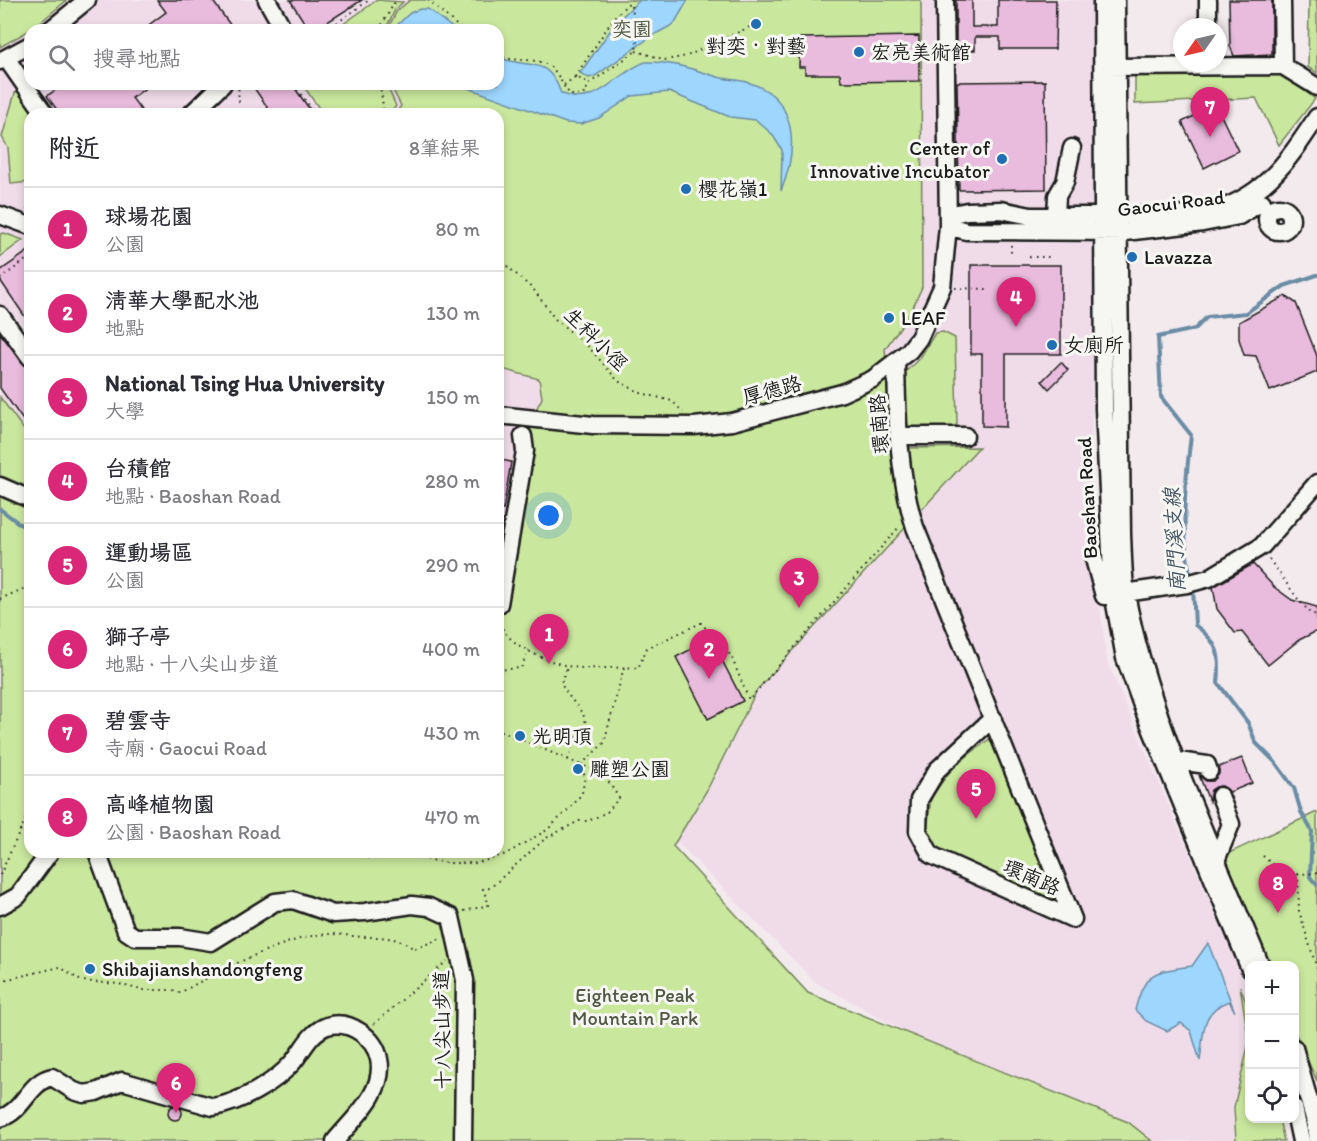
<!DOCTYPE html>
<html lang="zh-TW">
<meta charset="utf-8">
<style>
body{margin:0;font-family:Itim,"LXGW WenKai TC",sans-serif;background:#f2f2f3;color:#2b2b33}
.controls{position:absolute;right:18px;bottom:18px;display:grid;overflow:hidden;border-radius:12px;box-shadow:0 3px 9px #0003}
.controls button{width:54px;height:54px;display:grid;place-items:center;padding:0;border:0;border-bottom:2px solid #e1e1e2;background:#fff;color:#2b2b33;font:30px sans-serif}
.compass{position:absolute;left:1173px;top:18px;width:54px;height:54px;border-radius:50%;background:#fff;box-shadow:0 3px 9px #0003;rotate:236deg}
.you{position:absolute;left:549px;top:516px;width:21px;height:21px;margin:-15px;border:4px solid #fff;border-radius:50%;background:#1a73e8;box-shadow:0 0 0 9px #1a73e833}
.badge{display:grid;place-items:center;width:39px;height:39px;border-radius:50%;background:#db2777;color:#fff;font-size:20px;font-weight:700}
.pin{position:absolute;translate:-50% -50px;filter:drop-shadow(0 2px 3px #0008)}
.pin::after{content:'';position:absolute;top:32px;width:21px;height:18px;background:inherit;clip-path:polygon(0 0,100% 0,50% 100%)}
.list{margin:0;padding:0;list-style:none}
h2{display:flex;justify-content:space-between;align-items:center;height:78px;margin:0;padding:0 24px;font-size:26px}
h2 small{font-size:20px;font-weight:400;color:#7c7c81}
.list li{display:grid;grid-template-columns:39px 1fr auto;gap:18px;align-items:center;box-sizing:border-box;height:84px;padding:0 24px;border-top:2px solid #e1e1e2}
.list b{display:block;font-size:22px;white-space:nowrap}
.list p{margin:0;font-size:20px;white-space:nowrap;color:#7c7c81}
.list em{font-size:20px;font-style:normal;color:#7c7c81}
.icon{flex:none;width:33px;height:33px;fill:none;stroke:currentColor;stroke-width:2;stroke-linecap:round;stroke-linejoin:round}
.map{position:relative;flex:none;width:1317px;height:1141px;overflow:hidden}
.search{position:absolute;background:#fff;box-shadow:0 3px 9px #0003;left:24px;top:24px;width:480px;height:66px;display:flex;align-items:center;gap:15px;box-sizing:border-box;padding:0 21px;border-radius:18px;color:#7c7c81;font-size:22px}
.panel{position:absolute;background:#fff;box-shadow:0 3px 9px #0003;left:24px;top:108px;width:480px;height:750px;border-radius:18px}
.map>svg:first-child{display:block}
.built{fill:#f0dce9;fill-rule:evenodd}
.green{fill:#cae79e;stroke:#73825d;stroke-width:1.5}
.water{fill:#9ed6fe;stroke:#6a8ca4;stroke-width:1.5}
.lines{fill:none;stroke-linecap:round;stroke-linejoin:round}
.stream{stroke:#6a8ca4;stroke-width:4}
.building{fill:#e9bbdd;stroke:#1c1c1c;stroke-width:1.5}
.minor-casing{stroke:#1c1c1c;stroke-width:21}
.path{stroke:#1c1c1c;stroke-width:2;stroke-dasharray:1.5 4.5;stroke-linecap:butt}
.minor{stroke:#f6f6f2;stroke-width:16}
.poi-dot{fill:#1f6fb2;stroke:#f6f6f2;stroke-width:2}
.labels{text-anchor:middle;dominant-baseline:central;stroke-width:6;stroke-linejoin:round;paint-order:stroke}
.park-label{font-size:20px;fill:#505943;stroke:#f6f6f2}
.poi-label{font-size:20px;fill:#1c1c1c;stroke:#f6f6f2;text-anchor:start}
.street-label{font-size:20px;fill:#1c1c1c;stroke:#f6f6f2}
.water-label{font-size:21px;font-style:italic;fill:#435460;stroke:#f6f6f2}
</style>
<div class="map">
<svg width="1317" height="1141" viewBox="0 0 1317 1141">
<rect width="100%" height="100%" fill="#f3eaee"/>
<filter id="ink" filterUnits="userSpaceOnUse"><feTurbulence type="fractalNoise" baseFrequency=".0167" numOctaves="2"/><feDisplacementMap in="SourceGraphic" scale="12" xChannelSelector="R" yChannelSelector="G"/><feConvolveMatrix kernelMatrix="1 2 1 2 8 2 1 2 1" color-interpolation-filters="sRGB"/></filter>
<g filter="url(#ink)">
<!-- built -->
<path class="built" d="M0,0H1093V350L1090,530L1107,661L1249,993L1250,1118L1264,1141H1105L815,982L637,801L498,852V114H30V852L0,896ZM30,30H498V84H30Z"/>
<!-- green -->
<path class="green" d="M0,0H67L32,29L0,47Z
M377,0L403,2L395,10L385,30H335Z
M410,0H921L922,287L910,313L885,349L891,410L907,448L979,447L757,690L707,790L673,846L808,993L1128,1122L1152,1141H0V397L30,438V852H498V570L524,432L542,398L539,379L498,368V114H395L401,106L390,84H498V30H387L397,11Z
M1309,0H1317V73L1308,67Z
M1135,73H1282L1315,99L1279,145L1256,98L1135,104Z
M302,84H386L396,106L390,114H323Z
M19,90L36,114H30V182L11,184L8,148L2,137L15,93Z
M4,233L23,240L0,257V234Z
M943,332L955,338L957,424L951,430L910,431L905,426V372L920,358L935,333Z
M991,738L1060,905L939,849L927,832L931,797L954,766Z
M1317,812V1081L1295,1032L1294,966L1263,965L1214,860Z
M1240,986L1249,1011L1250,1118L1279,1119L1284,1141H1236L1234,1107L1249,1042Z"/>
<!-- water -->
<path class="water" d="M640,0H688L674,24L652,36L595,76L589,78L580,73L617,21Z
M420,9H428L455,30H392L410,13Z
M498,57C528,70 547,54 561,93C591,107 606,85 630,70C635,67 641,63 646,62C671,61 695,70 718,77C728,80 740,79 750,83C800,99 797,152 781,191L782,150L772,134L756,120L730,117L669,92L632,96L599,118L581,124L566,123L457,84H498Z
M1208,943L1235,1012L1229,1001C1200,1011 1204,1034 1200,1061L1191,1031L1181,1023L1167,1031L1146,1021L1135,1010C1145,970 1154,972 1192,966Z"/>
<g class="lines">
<!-- stream -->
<path class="stream" d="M0,509L29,531
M1191,579C1180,531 1185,484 1191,435L1161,397L1158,337L1195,329L1207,317L1246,313L1284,286L1317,275
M1193,587L1195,625C1219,643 1221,655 1218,683L1248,723L1256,743L1275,762L1294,788L1301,812L1312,831L1310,877L1317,885"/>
</g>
<!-- building -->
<path class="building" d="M157,0H212L234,30H142L166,12Z
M290,0H362L315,30H309Z
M956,0H972V27H998V0H1056L1055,49H1000V37H975V50H956Z
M1229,0H1272V54L1234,56L1230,46Z
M919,36V81L841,82L840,74H805V67H799L800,38Z
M1045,81L1046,189L959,190L957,82Z
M64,84H151L132,98L144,114H60L47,96Z
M259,84H292L313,114H272L254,88Z
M1216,105L1238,151L1204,168L1182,122Z
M30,250V324L0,280V271Z
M971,265H1061V354H1006V427L982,426V354H971Z
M1285,296L1296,303L1317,356V372L1270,391L1256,356L1244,355L1239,339V322Z
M0,333L30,372V430L0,388Z
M1061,362L1068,370L1049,389L1042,381Z
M498,459L511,462L503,510H498Z
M1253,564L1274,587L1292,600L1317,607V631L1299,640L1268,665L1242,632L1235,633L1217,609L1213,587Z
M711,639L743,701L708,719L676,657Z
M1242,758L1252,783L1230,792L1222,786L1216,787L1211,790L1209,801L1199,775L1206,781H1213L1219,774V767Z
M168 1113a7 7 0 1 1 14 0a7 7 0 1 1-14 0Z"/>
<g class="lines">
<defs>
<path id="minor" d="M267,0L280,23L278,30
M1102,0L1104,409L1113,593L1125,658L1144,711L1250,969
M1116,0L1122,535C1123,554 1123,575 1126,594C1149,717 1213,849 1261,966
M1208,0V27
M1282,0L1283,66
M50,30L87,0
M6,58L45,114
M0,61L30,45
M1108,67L1283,66L1317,87
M191,114L223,84
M1267 219a12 12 0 1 1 24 0a12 12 0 1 1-24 0Z
M0,215L30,226
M948,215L967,211L1001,210L1031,216L1203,215C1263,198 1284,167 1317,117
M1056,216L1057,196L1065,182L1072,148
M948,226L966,231L1125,232L1203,223L1239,216L1262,202
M0,315L30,357
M896,362C897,416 898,475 915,527L1073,919L931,855L918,831L919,800L937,770L993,718
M498,415L593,425L694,426L732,422L842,393L873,379L909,351L919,338L942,287L948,226L945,0
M898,436H965
M0,486L30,499
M1093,555L1104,596L1187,584L1209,578L1262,546L1317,483
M499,604L525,451L523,436
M1178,761L1207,765L1209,771
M97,852L126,931L135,937H180L211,942L275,902L293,900L333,914L365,912L412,905L429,907L451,917L465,980L463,1141
M1217,858L1231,824L1220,796
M0,906L18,896L50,852
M1294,1048L1314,1118L1317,1139
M1294,1108L1301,1141
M0,1118C24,1112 28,1082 52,1077L74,1091L84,1094L96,1092L122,1081L213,1107C239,1103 275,1083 293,1062C303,1050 310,1032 327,1026C350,1019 375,1038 379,1059C386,1091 354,1118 335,1141"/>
</defs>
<!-- minor casing -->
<use href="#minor" class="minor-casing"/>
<!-- path -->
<path class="path" d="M428,0L462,30
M327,30L369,0
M379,30L396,0
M636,51L666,60L687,56L756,24
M498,55C514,64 537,55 552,68C560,76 563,88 571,95H583L590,83L636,51L638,32L630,2
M575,77L615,16L632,0
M294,84L315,114
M380,84L384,114
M564,85L575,77L590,83
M239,102L238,90L246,84
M27,209L30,204
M1011,245V256
M1029,257H1052
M498,258L534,290L555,319L587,345L618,381L641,393L672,401L683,412
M0,279L30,257
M955,288L988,289
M1269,559L1300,602L1313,615L1317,612
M0,599L30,586
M499,617C500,643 546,661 568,666C590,671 615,666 638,668L647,648L701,623L731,656L749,700L899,527
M498,670L521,668L529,650
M568,760L574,741L586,720C579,706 568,698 561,683L568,666
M210,852H213
M350,852L368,858L412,856L445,863H477L506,854L547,830L574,804L582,793L585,777L581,765L498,730
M1263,856L1284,875L1317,873
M1298,874L1299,911L1317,969
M0,875L30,809
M464,911L489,905L483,889L490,888L546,838L579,821H588L607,812L619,798L603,773L581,765L604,743L624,667
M0,981L60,967L81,981L119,984L141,990H173L180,993C214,973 291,934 330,934C340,934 351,936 362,937C381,937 398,936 414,949L442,938
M374,1024L447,961"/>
<!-- minor -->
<use href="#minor" class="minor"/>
</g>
</g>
<!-- markers -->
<g class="poi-dot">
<circle cx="756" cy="24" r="6"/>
<circle cx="859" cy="52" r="6"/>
<circle cx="1002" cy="159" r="6"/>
<circle cx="686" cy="189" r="6"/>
<circle cx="1132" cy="257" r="6"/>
<circle cx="889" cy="318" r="6"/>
<circle cx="1052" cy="345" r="6"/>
<circle cx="520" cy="736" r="6"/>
<circle cx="578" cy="769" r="6"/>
<circle cx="90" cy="969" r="6"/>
</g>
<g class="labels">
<!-- park labels -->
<g class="park-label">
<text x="632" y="29">奕園</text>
<text x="635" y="995">Eighteen Peak<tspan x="635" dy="23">Mountain Park</tspan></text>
</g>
<!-- poi labels -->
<g class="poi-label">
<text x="756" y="46" text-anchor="middle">對奕‧對藝</text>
<text x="871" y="52">宏亮美術館</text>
<text x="990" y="148" text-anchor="end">Center of<tspan x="990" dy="23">Innovative Incubator</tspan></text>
<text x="698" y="189">櫻花嶺1</text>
<text x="1144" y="257">Lavazza</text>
<text x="901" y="318">LEAF</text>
<text x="1064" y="345">女廁所</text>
<text x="532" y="736">光明頂</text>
<text x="590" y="769">雕塑公園</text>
<text x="102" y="969">Shibajianshandongfeng</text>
</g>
<!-- street labels -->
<g class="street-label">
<text transform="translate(1171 203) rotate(-7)">Gaocui Road</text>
<text transform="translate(596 339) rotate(45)">生科小徑</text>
<text transform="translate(772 390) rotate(-15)">厚德路</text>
<text transform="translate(879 424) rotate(-94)">環南路</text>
<text transform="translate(1087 498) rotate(-93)">Baoshan Road</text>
<text transform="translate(1032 877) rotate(24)">環南路</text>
<text transform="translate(442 1030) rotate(-91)">十八尖山步道</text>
</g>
<!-- water labels -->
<g class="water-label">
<text transform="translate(1174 540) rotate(-93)">南門溪支線</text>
</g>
</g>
</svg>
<div class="controls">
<button>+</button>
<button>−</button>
<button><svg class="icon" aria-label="locate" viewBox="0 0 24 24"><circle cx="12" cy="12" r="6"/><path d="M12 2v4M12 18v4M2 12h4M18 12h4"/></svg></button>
</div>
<svg class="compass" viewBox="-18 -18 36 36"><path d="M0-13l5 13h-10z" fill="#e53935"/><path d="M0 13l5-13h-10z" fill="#7c7c81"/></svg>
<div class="you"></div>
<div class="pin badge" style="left:549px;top:664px">1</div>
<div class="pin badge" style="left:709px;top:679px">2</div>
<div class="pin badge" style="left:799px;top:608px">3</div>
<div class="pin badge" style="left:1016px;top:327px">4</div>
<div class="pin badge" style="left:976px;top:819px">5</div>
<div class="pin badge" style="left:176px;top:1113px">6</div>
<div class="pin badge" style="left:1210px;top:137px">7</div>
<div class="pin badge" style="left:1278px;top:913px">8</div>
<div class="search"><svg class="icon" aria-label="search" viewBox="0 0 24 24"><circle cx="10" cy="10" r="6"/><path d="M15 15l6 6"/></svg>搜尋地點</div>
<section class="panel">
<h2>附近<small>8筆結果</small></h2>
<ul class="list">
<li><span class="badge">1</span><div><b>球場花園</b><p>公園</p></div><em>80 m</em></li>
<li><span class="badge">2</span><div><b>清華大學配水池</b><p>地點</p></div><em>130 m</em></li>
<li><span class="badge">3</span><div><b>National Tsing Hua University</b><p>大學</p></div><em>150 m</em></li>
<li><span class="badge">4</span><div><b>台積館</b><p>地點 · Baoshan Road</p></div><em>280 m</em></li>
<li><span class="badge">5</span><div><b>運動場區</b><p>公園</p></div><em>290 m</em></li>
<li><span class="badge">6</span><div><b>獅子亭</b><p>地點 · 十八尖山步道</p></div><em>400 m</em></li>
<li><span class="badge">7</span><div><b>碧雲寺</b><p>寺廟 · Gaocui Road</p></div><em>430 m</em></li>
<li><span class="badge">8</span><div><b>高峰植物園</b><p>公園 · Baoshan Road</p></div><em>470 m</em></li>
</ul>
</section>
</div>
